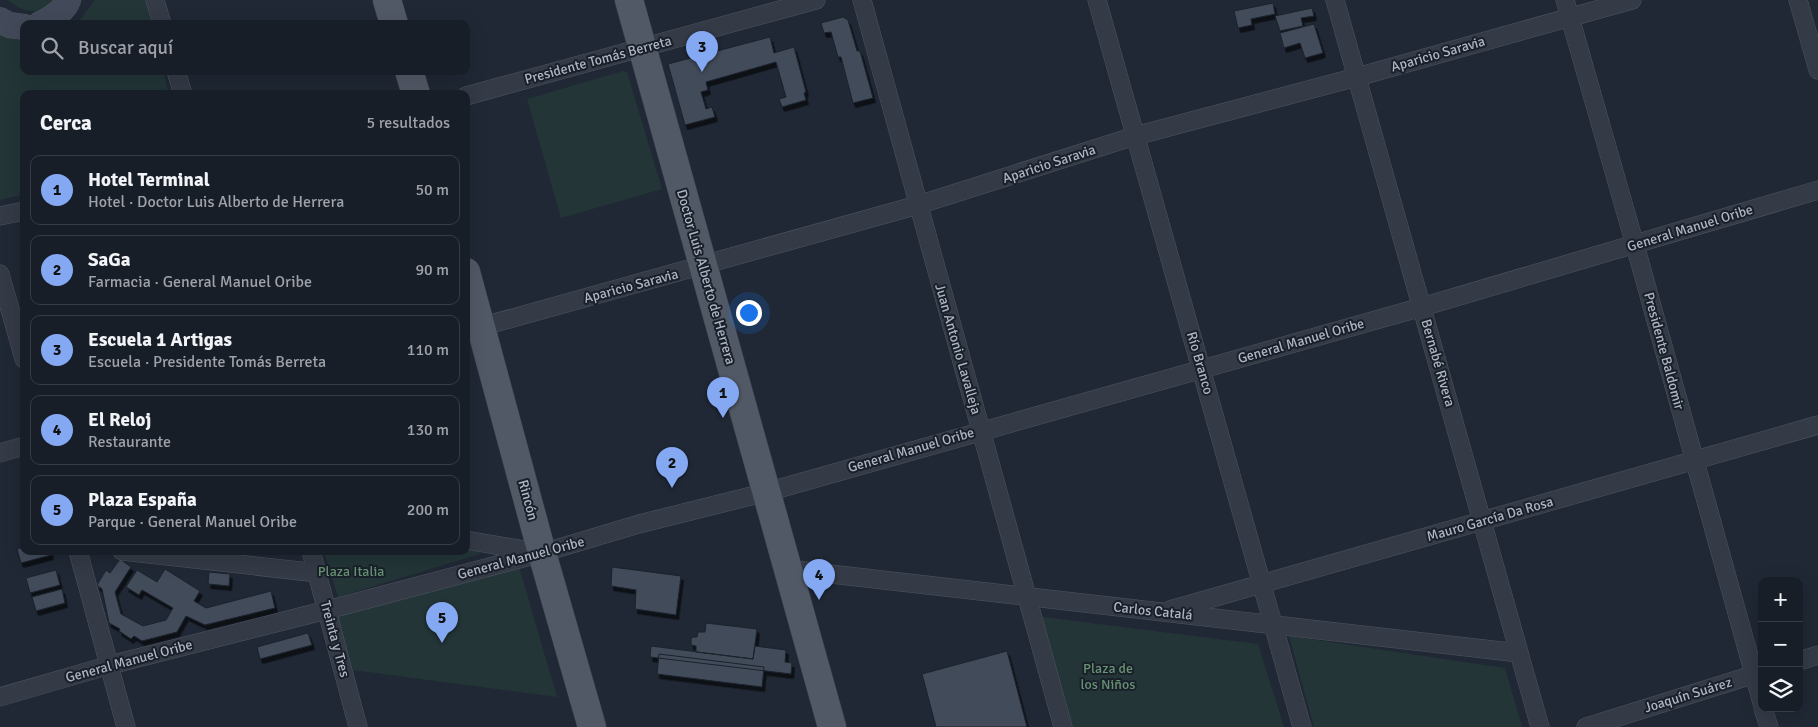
<!DOCTYPE html>
<html lang="es">
<meta charset="utf-8">
<style>
body{margin:0;font-family:Signika,sans-serif;background:#212730;color:#f1f3f6}
.controls{position:absolute;right:15px;bottom:15px;display:grid;overflow:hidden;border-radius:10px;box-shadow:0 5px 20px #0002}
.controls button{width:45px;height:45px;display:grid;place-items:center;padding:0;border:0;border-bottom:1px solid #363c45;background:#181e28;color:#f1f3f6;font:25px sans-serif}
.you{position:absolute;left:748px;top:312px;width:18px;height:18px;margin:-12px;border:4px solid #fff;border-radius:50%;background:#1a73e8;box-shadow:0 0 0 8px #1a73e833}
.badge{display:grid;place-items:center;width:32px;height:32px;border-radius:50%;background:#84a9f2;color:#111;font-size:16px;font-weight:700}
.pin{position:absolute;translate:-50% -41px;filter:drop-shadow(0 1px 2px #0008)}
.pin::after{content:'';position:absolute;top:26px;width:18px;height:15px;background:inherit;clip-path:polygon(0 0,100% 0,50% 100%)}
.list{margin:0;padding:0;list-style:none}
h2{display:flex;justify-content:space-between;align-items:center;height:65px;margin:0;padding:0 20px;font-size:21px}
h2 small{font-size:16px;font-weight:400;color:#9fa2a8}
.list li{display:grid;grid-template-columns:32px 1fr auto;gap:15px;align-items:center;box-sizing:border-box;height:70px;margin:0 10px 10px;padding:0 10px;border:1px solid #363c45;border-radius:10px}
.list b{display:block;font-size:19px;white-space:nowrap}
.list p{margin:0;font-size:16px;white-space:nowrap;color:#9fa2a8}
.list em{font-size:16px;font-style:normal;color:#9fa2a8}
.icon{flex:none;width:28px;height:28px;fill:none;stroke:currentColor;stroke-width:2;stroke-linecap:round;stroke-linejoin:round}
.map{position:relative;flex:none;width:1818px;height:727px;overflow:hidden}
.search{position:absolute;background:#181e28;box-shadow:0 5px 20px #0002;left:20px;top:20px;width:450px;height:55px;display:flex;align-items:center;gap:12px;box-sizing:border-box;padding:0 18px;border-radius:10px;color:#9fa2a8;font-size:19px}
.panel{position:absolute;background:#181e28;box-shadow:0 5px 20px #0002;left:20px;top:90px;width:450px;height:465px;border-radius:10px}
.map>svg:first-child{display:block}
.green{fill:#233537}
.building{fill:#424b5a;stroke:#1b222c;filter:url(#shadow)}
.lines{fill:none;stroke-linecap:round;stroke-linejoin:round}
.minor-casing{stroke:#4e5561;stroke-width:19}
.secondary-casing{stroke:#4e5561;stroke-width:26}
.primary-casing{stroke:#3d4350;stroke-width:29}
.minor{stroke:#343a46;stroke-width:18}
.secondary{stroke:#424959;stroke-width:25}
.primary{stroke:#525966;stroke-width:28}
.labels{text-anchor:middle;dominant-baseline:central;stroke-width:4;stroke-linejoin:round;paint-order:stroke}
.street-label{font-size:14px;fill:#aeb5c3;stroke:#19202a}
.park-label{font-size:14px;fill:#679273;stroke:#19202a}
</style>
<div class="map">
<svg width="1818" height="727" viewBox="0 0 1818 727">
<defs>
<filter id="shadow"><feDropShadow dx="2.5" dy="4.5" stdDeviation="0" flood-color="#0009"/></filter>
</defs>
<rect width="100%" height="100%" fill="#202835"/>
<!-- green -->
<path class="green" d="M8,0H59C38,14 29,16 8,0Z
M95,0H145L151,24H77Z
M0,32L17,40H24V71H163L169,94H24V194L0,200Z
M623,71L627,72L662,189L561,218L527,99Z
M466,547L479,549L480,554L338,597L324,551H466Z
M518,563L557,697L353,670L335,615Z
M1035,616L1258,644L1284,727H1071Z
M1289,636L1505,668L1522,727H1314Z"/>
<!-- building -->
<path class="building" d="M1273,3L1275,14L1251,19L1252,25L1238,28L1234,11Z
M1312,8L1314,16L1301,18L1303,26L1280,31L1275,16Z
M843,17L848,20L857,51H860L873,98L853,103L841,57H838L831,32L824,33L821,23Z
M1314,24L1323,53L1305,58L1300,43L1284,48L1280,33Z
M770,37L774,53L794,47L806,92L804,93L806,100L782,107L779,99L786,97L776,62L706,82L708,90L701,92L706,109L712,107L715,117L685,125L668,64Z
M24,547V551H50L51,555L21,563L17,549Z
M120,559L131,567L115,592L121,614L143,626L166,620L173,608L142,590L139,595L126,587L137,570L157,582L165,569L200,591L194,601L206,608L271,591L275,608L205,625L186,616L177,632L142,641L134,636L131,639L119,631L120,629L109,623L102,589L97,585L106,570L110,573Z
M612,567L681,576L676,615L635,609L636,590L611,586Z
M56,570L60,585L30,593L26,578Z
M209,572L230,574L229,586L208,584Z
M62,589L65,603L36,611L32,597Z
M706,623L757,629L753,659L696,652V646L691,645V639L693,637H697L698,632H705Z
M308,633L312,645L260,659L257,647Z
M651,646L753,659L755,646L786,650L785,662L792,663L791,674L650,657Z
M1007,651L1027,727H936L922,674Z
M659,654L764,667L762,687L657,674Z"/>
<g class="lines">
<defs>
<path id="minor" d="M155,0L162,24
M862,0L1063,727
M1097,0L1302,727
M1335,0L1540,727
M1565,0L1635,245L1762,703
M1798,0L1818,70
M176,71L183,94
M466,96L816,0
M0,216L24,211
M0,274L24,359
M466,331L918,205L1135,136L1357,77L1632,0
M0,453L24,446
M466,540L536,552
M78,551L126,727
M122,551L318,573
M311,551L358,727
M787,569L1519,653
M1170,610L1818,425
M1799,661L1818,655
M0,697L110,665L327,610L542,553L639,524L767,492L1422,307L1818,190
M1763,708L1769,727
M1586,727L1762,672"/>
<path id="secondary" d="M0,20L9,25L24,27
M40,24C50,20 65,10 68,0"/>
<path id="primary" d="M387,0L394,24
M629,0L832,727
M409,71L416,94
M466,272L542,553L592,727"/>
</defs>
<!-- minor casing -->
<use href="#minor" class="minor-casing"/>
<!-- secondary casing -->
<use href="#secondary" class="secondary-casing"/>
<!-- primary casing -->
<use href="#primary" class="primary-casing"/>
<!-- minor -->
<use href="#minor" class="minor"/>
<!-- secondary -->
<use href="#secondary" class="secondary"/>
<!-- primary -->
<use href="#primary" class="primary"/>
</g>
<g class="labels">
<!-- street labels -->
<g class="street-label">
<text transform="translate(1438 54) rotate(-16)">Aparicio Saravia</text>
<text transform="translate(598 60) rotate(-15)">Presidente Tomás Berreta</text>
<text transform="translate(1049 164) rotate(-18)">Aparicio Saravia</text>
<text transform="translate(1690 228) rotate(-17)">General Manuel Oribe</text>
<text transform="translate(706 277) rotate(74)">Doctor Luis Alberto de Herrera</text>
<text transform="translate(631 286) rotate(-15)">Aparicio Saravia</text>
<text transform="translate(1301 341) rotate(-16)">General Manuel Oribe</text>
<text transform="translate(958 349) rotate(74)">Juan Antonio Lavalleja</text>
<text transform="translate(1664 351) rotate(75)">Presidente Baldomir</text>
<text transform="translate(1200 363) rotate(74)">Río Branco</text>
<text transform="translate(1438 363) rotate(74)">Bernabé Rivera</text>
<text transform="translate(911 450) rotate(-16)">General Manuel Oribe</text>
<text transform="translate(528 500) rotate(75)">Rincón</text>
<text transform="translate(1490 519) rotate(-16)">Mauro García Da Rosa</text>
<text transform="translate(521 558) rotate(-15)">General Manuel Oribe</text>
<text transform="translate(1153 611) rotate(6)">Carlos Catalá</text>
<text transform="translate(335 639) rotate(75)">Treinta y Tres</text>
<text transform="translate(129 661) rotate(-15)">General Manuel Oribe</text>
<text transform="translate(1688 695) rotate(-17)">Joaquín Suárez</text>
</g>
<!-- park labels -->
<g class="park-label">
<text x="351" y="571">Plaza Italia</text>
<text x="1108" y="668">Plaza de<tspan x="1108" dy="16">los Niños</tspan></text>
</g>
</g>
</svg>
<div class="controls">
<button>+</button>
<button>−</button>
<button><svg class="icon" aria-label="layers" viewBox="0 0 24 24"><path d="M12 4l9 5-9 5-9-5zM3 14l9 5 9-5"/></svg></button>
</div>
<div class="you"></div>
<div class="pin badge" style="left:723px;top:418px">1</div>
<div class="pin badge" style="left:672px;top:488px">2</div>
<div class="pin badge" style="left:702px;top:72px">3</div>
<div class="pin badge" style="left:819px;top:600px">4</div>
<div class="pin badge" style="left:442px;top:643px">5</div>
<div class="search"><svg class="icon" aria-label="search" viewBox="0 0 24 24"><circle cx="10" cy="10" r="6"/><path d="M15 15l6 6"/></svg>Buscar aquí</div>
<section class="panel">
<h2>Cerca<small>5 resultados</small></h2>
<ul class="list">
<li><span class="badge">1</span><div><b>Hotel Terminal</b><p>Hotel · Doctor Luis Alberto de Herrera</p></div><em>50 m</em></li>
<li><span class="badge">2</span><div><b>SaGa</b><p>Farmacia · General Manuel Oribe</p></div><em>90 m</em></li>
<li><span class="badge">3</span><div><b>Escuela 1 Artigas</b><p>Escuela · Presidente Tomás Berreta</p></div><em>110 m</em></li>
<li><span class="badge">4</span><div><b>El Reloj</b><p>Restaurante</p></div><em>130 m</em></li>
<li><span class="badge">5</span><div><b>Plaza España</b><p>Parque · General Manuel Oribe</p></div><em>200 m</em></li>
</ul>
</section>
</div>
